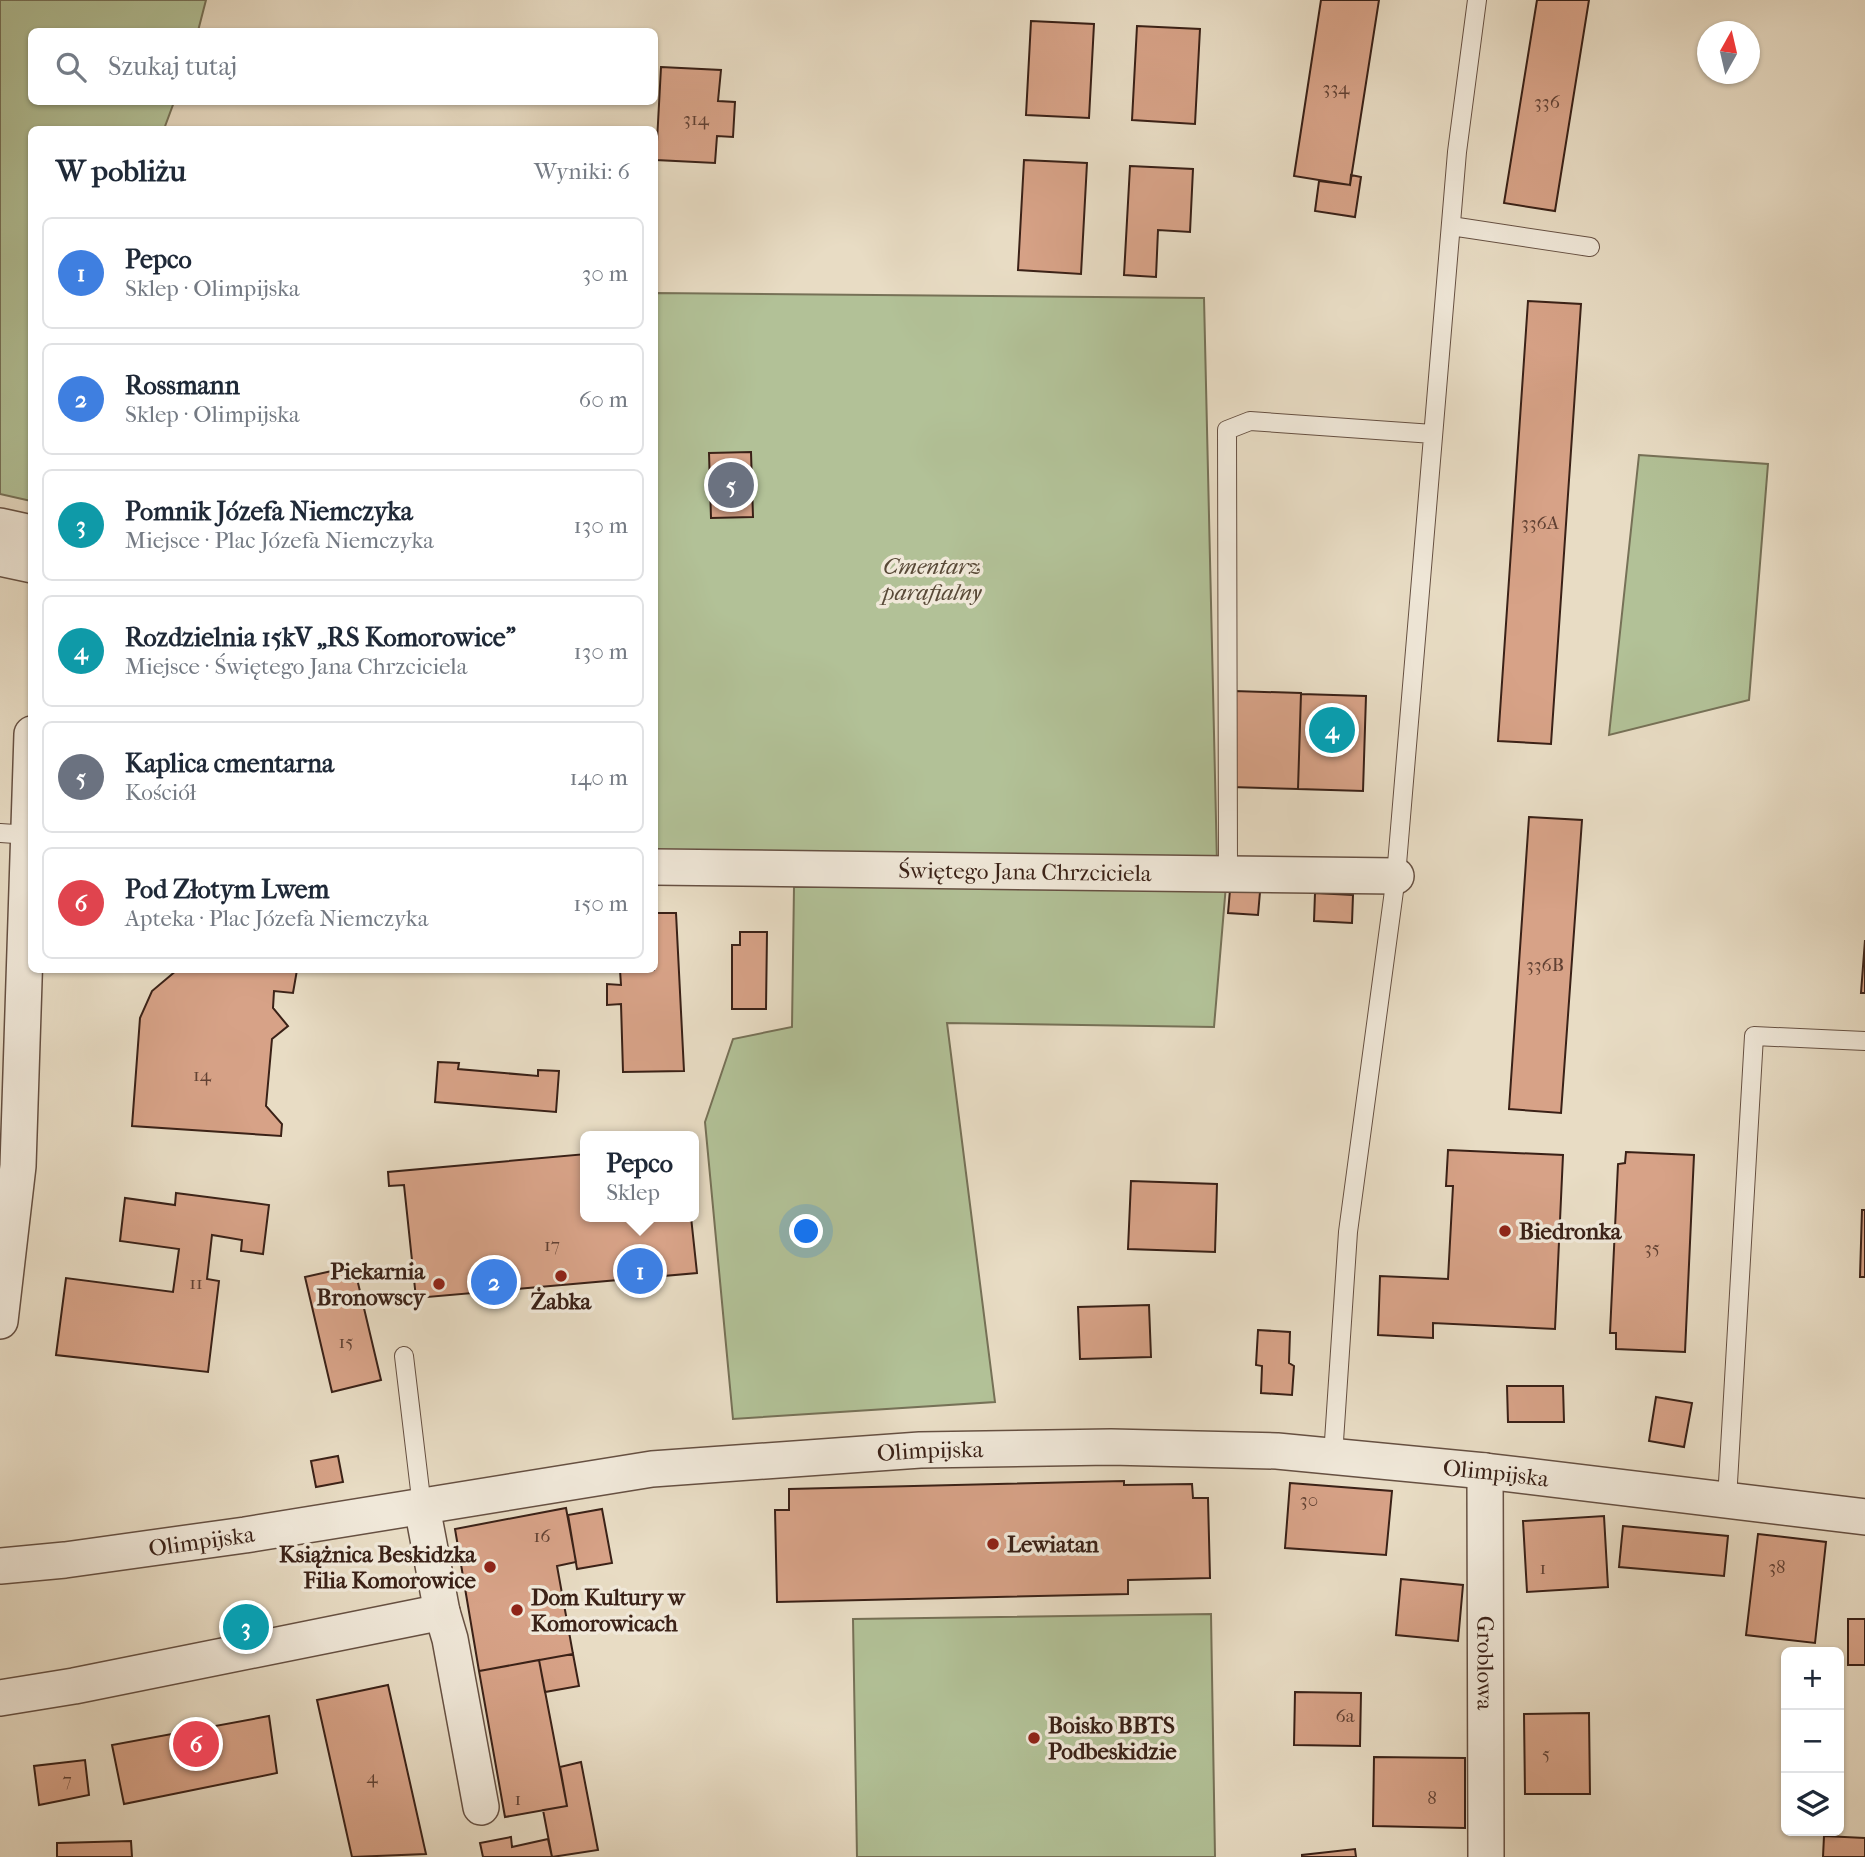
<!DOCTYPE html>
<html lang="pl">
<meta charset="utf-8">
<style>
body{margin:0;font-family:"IM FELL French Canon",serif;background:#f2f2f3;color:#1f2937}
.controls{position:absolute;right:21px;bottom:21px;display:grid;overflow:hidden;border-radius:10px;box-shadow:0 2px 5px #0004}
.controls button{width:63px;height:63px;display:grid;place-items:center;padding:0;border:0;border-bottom:2px solid #e0e1e3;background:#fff;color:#1f2937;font:35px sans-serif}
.compass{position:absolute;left:1697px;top:21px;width:63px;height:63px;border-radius:50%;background:#fff;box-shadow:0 2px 5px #0004;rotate:8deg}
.you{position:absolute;left:807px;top:1232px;width:24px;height:24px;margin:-18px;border:5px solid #fff;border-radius:50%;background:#1a73e8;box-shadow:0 0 0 10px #1a73e833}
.badge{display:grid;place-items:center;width:46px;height:46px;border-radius:50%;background:#8f2418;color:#fff;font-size:23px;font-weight:700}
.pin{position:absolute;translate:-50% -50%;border:4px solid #fff;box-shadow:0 2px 7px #0006}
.popup{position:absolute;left:580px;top:1131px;width:119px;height:91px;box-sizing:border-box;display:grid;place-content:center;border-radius:10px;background:#fff;filter:drop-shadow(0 2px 5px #0005);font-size:23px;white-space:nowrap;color:#747a83}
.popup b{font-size:26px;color:#1f2937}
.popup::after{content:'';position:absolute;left:50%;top:100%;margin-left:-14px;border:14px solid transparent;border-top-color:#fff}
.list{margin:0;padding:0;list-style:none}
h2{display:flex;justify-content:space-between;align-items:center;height:91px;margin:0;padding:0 28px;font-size:30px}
h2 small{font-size:23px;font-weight:400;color:#747a83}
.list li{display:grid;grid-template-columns:46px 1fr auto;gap:21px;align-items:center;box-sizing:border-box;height:112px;margin:0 14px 14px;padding:0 14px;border:2px solid #e0e1e3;border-radius:10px}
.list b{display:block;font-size:26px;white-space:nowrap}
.list p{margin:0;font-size:23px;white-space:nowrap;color:#747a83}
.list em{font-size:23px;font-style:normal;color:#747a83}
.icon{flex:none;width:38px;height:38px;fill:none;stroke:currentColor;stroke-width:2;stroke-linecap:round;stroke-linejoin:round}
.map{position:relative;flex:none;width:1865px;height:1857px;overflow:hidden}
.search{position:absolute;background:#fff;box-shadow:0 2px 5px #0004;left:28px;top:28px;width:630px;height:77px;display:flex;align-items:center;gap:18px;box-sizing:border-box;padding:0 24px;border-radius:10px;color:#747a83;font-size:26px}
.panel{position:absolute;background:#fff;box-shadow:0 2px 5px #0004;left:28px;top:126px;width:630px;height:847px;border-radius:10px}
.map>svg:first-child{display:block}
.green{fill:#b2c197;stroke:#767157;stroke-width:2}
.building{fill:#d7a287;stroke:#3a2117;stroke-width:2}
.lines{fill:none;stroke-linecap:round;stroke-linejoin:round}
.lane-casing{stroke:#665042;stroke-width:20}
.street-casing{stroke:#665042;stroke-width:38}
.lane{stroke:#f0e8d9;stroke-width:18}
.street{stroke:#f0e8d9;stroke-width:35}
.poi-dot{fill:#8f2418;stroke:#f0e8d9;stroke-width:2.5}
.labels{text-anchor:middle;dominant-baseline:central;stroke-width:7;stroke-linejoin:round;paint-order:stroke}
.number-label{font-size:19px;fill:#614133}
.park-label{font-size:23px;font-style:italic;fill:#584937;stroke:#f0e8d9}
.street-label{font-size:23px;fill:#3a2117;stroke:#f0e8d9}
.poi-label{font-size:23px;font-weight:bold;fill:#3a2117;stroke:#f0e8d9;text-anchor:start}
</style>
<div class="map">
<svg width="1865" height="1857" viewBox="0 0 1865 1857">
<rect width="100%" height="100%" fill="#e8dcc4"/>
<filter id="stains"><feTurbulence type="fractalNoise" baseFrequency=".00286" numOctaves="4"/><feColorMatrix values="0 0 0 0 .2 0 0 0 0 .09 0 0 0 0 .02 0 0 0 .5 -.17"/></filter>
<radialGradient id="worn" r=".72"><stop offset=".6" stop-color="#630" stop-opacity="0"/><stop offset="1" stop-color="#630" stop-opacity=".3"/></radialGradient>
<!-- green -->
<path class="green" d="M0,0H206L198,31L32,32V102H174L164,129L32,130L31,501L0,494Z
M655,293L1204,298L1217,864L655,855Z
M1639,455L1768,464L1749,700L1609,735Z
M1226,885L1214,1027L947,1023L995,1402L733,1419L705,1122L733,1039L792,1027L794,887Z
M1211,1614L1215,1857H857L853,1619Z"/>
<!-- building -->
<path class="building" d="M1321,0H1379L1350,185L1294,176Z
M1537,0H1589L1555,211L1504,203Z
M1031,21L1094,24L1089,118L1026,115Z
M1137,26L1200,29L1195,124L1132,120Z
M661,67L721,70L718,101L735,102L733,137L717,136L715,163L656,160Z
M1024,160L1087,163L1081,274L1018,270Z
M1130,166L1193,169L1190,232L1158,230L1156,277L1124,275Z
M1351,175L1361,177L1355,217L1315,211L1319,181L1350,185Z
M1528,301L1581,304L1551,744L1498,741Z
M751,452L753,517L711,518L709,453Z
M1234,691L1301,693L1298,789L1231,787Z
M1301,694L1366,696L1363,791L1298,789Z
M1529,817L1582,820L1561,1113L1509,1109Z
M1230,890L1260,892L1258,915L1228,913Z
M1315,893L1353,895L1352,923L1314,921Z
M654,913H676L684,1071L623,1072L621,1004L607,1005V984L621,985L620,970H654Z
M740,932H767L766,1009H732V945H740Z
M1865,940V993H1861Z
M177,970H297L293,993L274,991L273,1008L288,1026L272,1039L266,1106L282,1124L281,1136L132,1126L140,1018L152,991Z
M438,1062L459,1063L458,1069L538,1076V1070L559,1071L556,1112L435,1102Z
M1448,1150L1563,1155L1555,1329L1433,1323V1338L1378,1335L1380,1276L1448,1279L1453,1186H1446Z
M1626,1152L1694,1155L1685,1352L1616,1349V1333H1610L1618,1164L1625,1163Z
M586,1154V1217H691L697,1273L416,1298L404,1185L389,1186L388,1172Z
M1131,1181L1217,1184L1215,1252L1128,1249Z
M176,1193L269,1205L263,1254L241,1251L242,1240L212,1235L207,1279L219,1281L208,1372L56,1355L66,1278L173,1292L179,1249L120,1241L125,1198L175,1205Z
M1862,1210H1865V1277H1860Z
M354,1266L381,1380L332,1392L305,1277Z
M1149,1305L1151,1357L1080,1359L1078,1307Z
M1258,1330L1290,1332L1289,1363L1294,1366L1292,1395L1261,1393L1262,1366L1256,1365Z
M1507,1386H1563L1564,1422H1508Z
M1656,1397L1692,1403L1684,1447L1649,1441Z
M338,1456L343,1482L316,1487L311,1461Z
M1124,1481V1485L1192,1484L1193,1498H1208L1210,1578L1128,1580V1594L777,1602L775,1510H789V1489Z
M1290,1483L1392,1491L1386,1555L1285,1548Z
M566,1508L576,1562L557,1566L573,1654L479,1671L455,1529Z
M602,1509L612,1563L577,1569L568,1515Z
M1604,1516L1608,1587L1527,1592L1523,1521Z
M1623,1526L1728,1536L1724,1576L1619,1567Z
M1758,1534L1826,1542L1815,1643L1746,1635Z
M1401,1579L1463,1585L1458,1641L1396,1635Z
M1848,1619H1865V1665H1848Z
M573,1654L579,1686L545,1692L539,1660Z
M539,1660L567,1806L505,1817L479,1671Z
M388,1685L426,1854L352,1857L317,1700Z
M1295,1692L1361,1693L1360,1746L1294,1745Z
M1589,1713L1590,1794H1525L1524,1714Z
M269,1716L277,1773L124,1804L112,1745Z
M1374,1757L1465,1758V1828L1373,1826Z
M85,1760L89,1795L39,1805L34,1766Z
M581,1762L598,1850L552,1857L543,1810L567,1806L560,1767Z
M1824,1836L1865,1838V1857H1823Z
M511,1837L512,1847L548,1839L552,1857H483L480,1843Z
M131,1841L132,1857H57V1843Z
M1355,1849L1356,1857H1302V1855Z"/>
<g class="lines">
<defs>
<path id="lane" d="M1451,226L1590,247
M0,833L30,835
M1228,874L1227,430L1250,421L1433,434
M404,1356L422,1507
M1333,1456L1348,1232L1396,876L1457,152L1477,0
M1727,1500L1754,1036L1865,1041"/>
<g id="street">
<path d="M0,526L32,533"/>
<path d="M0,558L32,565"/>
<path id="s1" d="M654,867L1396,876"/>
<path d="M0,1321L18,1166L32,734"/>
<path id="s2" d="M1485,1471L1486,1857"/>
<path id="s3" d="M0,1566L65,1560L245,1535L652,1469L920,1450L1111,1447L1277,1451L1485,1471L1865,1517"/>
<path d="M442,1612L450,1639L481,1807"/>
<path d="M0,1698L74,1686L442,1612L422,1507"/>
</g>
</defs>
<!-- lane casing -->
<use href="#lane" class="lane-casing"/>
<!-- street casing -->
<use href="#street" class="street-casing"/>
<!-- lane -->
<use href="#lane" class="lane"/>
<!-- street -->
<use href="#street" class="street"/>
</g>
<!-- markers -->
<g class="poi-dot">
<circle cx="1505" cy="1231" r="7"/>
<circle cx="561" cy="1276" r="7"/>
<circle cx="439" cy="1284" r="7"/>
<circle cx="993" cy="1544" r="7"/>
<circle cx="490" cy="1567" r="7"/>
<circle cx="517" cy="1610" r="7"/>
<circle cx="1034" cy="1738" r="7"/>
</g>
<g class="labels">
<!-- number labels -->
<g class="number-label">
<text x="1336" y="88">334</text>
<text x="1547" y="102">336</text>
<text x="696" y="119">314</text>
<text x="1540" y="523">336A</text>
<text x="1545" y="965">336B</text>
<text x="202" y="1075">14</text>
<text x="552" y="1245">17</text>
<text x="1652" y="1248">35</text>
<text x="196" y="1283">11</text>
<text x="346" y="1342">15</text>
<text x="1309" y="1500">30</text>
<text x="542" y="1536">16</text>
<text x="1777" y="1567">38</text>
<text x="1543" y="1568">1</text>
<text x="1345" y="1716">6a</text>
<text x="1546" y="1754">5</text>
<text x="372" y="1777">4</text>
<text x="67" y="1780">7</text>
<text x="1432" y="1798">8</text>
<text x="518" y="1799">1</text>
</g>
<!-- park labels -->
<g class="park-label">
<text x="932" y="566">Cmentarz<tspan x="932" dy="26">parafialny</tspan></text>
</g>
<!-- street labels -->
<g class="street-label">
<text stroke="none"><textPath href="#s1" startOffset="371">Świętego Jana Chrzciciela</textPath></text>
<text stroke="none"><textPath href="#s3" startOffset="938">Olimpijska</textPath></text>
<text stroke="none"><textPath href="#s3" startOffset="1505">Olimpijska</textPath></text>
<text stroke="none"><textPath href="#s3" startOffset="203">Olimpijska</textPath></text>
<text stroke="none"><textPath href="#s2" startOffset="192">Groblowa</textPath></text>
</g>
<!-- poi labels -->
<g class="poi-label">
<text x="1519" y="1231">Biedronka</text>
<text x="425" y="1271" text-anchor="end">Piekarnia<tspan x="425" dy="26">Bronowscy</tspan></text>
<text x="561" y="1301" text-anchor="middle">Żabka</text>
<text x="1007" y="1544">Lewiatan</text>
<text x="476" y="1554" text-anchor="end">Książnica Beskidzka<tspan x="476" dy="26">Filia Komorowice</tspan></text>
<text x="531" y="1597">Dom Kultury w<tspan x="531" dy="26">Komorowicach</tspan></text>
<text x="1048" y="1725">Boisko BBTS<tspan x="1048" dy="26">Podbeskidzie</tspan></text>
</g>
</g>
<rect width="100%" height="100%" filter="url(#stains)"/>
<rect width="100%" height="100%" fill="url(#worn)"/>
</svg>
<div class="controls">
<button>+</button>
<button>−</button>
<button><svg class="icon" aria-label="layers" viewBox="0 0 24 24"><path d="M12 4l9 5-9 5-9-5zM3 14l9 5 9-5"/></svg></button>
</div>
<svg class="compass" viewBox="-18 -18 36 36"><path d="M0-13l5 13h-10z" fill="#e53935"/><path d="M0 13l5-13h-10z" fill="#747a83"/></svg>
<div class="you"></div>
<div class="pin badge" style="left:640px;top:1271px;background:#3f7fe0">1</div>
<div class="popup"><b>Pepco</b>Sklep</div>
<div class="pin badge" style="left:494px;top:1282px;background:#3f7fe0">2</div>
<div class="pin badge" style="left:246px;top:1627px;background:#0f9aa8">3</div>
<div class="pin badge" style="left:1332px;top:730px;background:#0f9aa8">4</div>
<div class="pin badge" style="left:731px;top:485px;background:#6b7280">5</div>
<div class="pin badge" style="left:196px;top:1744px;background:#e0444e">6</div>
<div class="search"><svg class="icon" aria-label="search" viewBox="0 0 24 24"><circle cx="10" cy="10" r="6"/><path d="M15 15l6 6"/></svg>Szukaj tutaj</div>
<section class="panel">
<h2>W pobliżu<small>Wyniki: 6</small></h2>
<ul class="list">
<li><span class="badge" style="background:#3f7fe0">1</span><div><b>Pepco</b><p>Sklep · Olimpijska</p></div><em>30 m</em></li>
<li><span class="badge" style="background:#3f7fe0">2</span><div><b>Rossmann</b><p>Sklep · Olimpijska</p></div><em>60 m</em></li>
<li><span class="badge" style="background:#0f9aa8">3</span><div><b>Pomnik Józefa Niemczyka</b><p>Miejsce · Plac Józefa Niemczyka</p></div><em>130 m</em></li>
<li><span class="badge" style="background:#0f9aa8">4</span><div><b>Rozdzielnia 15kV „RS Komorowice”</b><p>Miejsce · Świętego Jana Chrzciciela</p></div><em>130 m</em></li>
<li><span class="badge" style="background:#6b7280">5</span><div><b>Kaplica cmentarna</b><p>Kościół</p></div><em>140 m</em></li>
<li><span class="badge" style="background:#e0444e">6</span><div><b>Pod Złotym Lwem</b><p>Apteka · Plac Józefa Niemczyka</p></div><em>150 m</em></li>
</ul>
</section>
</div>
